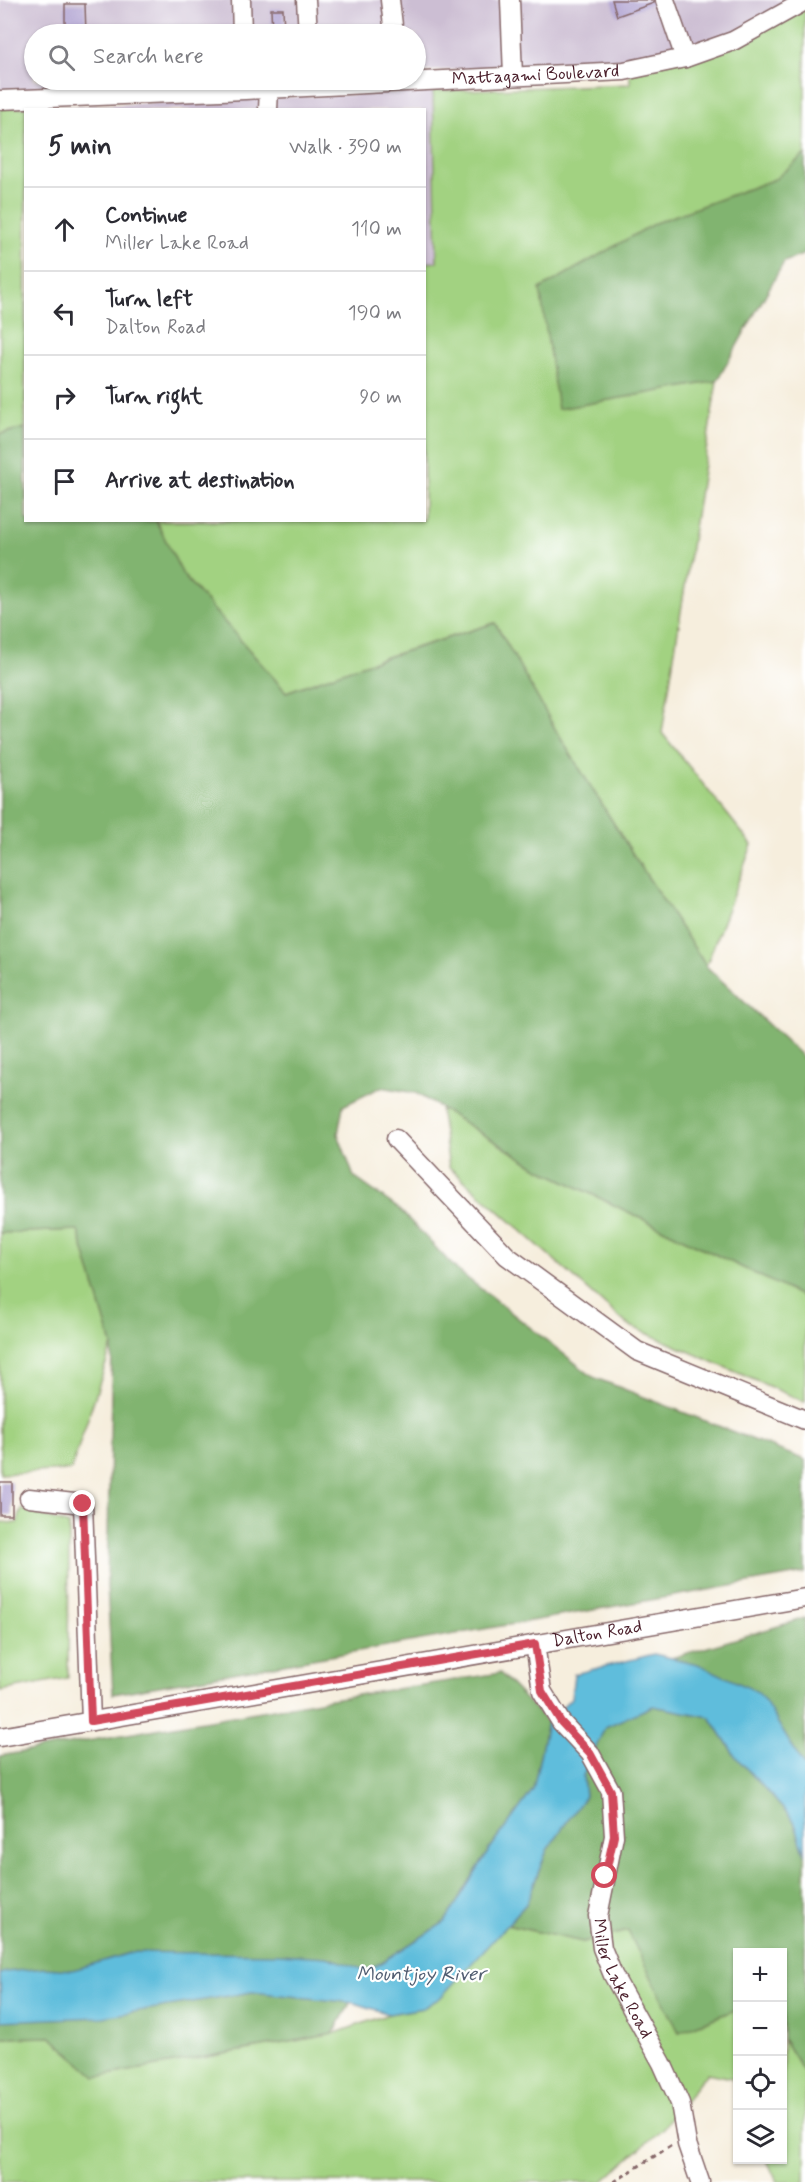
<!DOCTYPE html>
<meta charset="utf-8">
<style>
body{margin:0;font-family:Mynerve,sans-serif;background:#f7f7f7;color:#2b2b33}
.controls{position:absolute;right:18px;bottom:18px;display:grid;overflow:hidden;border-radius:0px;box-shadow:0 2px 4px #0004}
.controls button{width:54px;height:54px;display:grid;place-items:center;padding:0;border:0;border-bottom:2px solid #e1e1e2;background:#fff;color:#2b2b33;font:30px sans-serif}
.stop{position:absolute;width:18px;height:18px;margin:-14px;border:4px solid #d1495b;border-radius:50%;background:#fff}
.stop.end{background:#d1495b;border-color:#fff;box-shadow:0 2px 6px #0008}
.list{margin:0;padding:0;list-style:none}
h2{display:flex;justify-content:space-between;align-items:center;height:78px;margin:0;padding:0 24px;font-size:26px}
h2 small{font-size:20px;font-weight:400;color:#7c7c81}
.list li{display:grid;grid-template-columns:39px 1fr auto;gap:18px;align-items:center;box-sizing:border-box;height:84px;padding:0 24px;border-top:2px solid #e1e1e2}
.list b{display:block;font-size:22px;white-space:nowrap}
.list p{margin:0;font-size:20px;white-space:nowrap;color:#7c7c81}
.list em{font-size:20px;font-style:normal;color:#7c7c81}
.icon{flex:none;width:33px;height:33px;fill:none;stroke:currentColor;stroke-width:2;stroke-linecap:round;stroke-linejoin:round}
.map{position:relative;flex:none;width:805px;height:2182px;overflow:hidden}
.search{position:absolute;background:#fff;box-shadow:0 2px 4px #0004;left:24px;top:24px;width:402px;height:66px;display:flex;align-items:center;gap:15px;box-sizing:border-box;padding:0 21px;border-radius:33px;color:#7c7c81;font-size:22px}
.panel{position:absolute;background:#fff;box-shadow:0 2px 4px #0004;left:24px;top:108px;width:402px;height:414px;border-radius:0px}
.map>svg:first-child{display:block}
.industrial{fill:#ccbed3}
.green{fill:#a2d281;stroke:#767856;stroke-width:1.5}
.forest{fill:#81b46f;stroke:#666a4d;stroke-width:1.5}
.water{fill:#5ebddc;stroke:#546e84;stroke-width:1.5}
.building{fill:#b0a3d1}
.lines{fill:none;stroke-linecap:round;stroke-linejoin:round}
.minor-casing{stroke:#866769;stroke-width:21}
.path{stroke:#866769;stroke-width:3;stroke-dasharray:4.5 4.5;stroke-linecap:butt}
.minor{stroke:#fff;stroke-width:18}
.route{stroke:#d1495b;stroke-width:8}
.labels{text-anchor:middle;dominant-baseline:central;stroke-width:4.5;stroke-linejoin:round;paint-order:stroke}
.street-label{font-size:18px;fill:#4a1f2b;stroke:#fff}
.water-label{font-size:20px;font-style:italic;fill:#525e72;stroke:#fff}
</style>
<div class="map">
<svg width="805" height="2182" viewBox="0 0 805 2182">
<rect width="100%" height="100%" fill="#fff"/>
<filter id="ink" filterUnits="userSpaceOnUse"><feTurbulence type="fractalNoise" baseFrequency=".0167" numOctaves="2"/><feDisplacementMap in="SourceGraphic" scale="12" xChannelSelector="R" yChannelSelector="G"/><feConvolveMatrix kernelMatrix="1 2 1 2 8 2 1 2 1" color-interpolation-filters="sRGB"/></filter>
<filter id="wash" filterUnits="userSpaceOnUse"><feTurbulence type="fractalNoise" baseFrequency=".008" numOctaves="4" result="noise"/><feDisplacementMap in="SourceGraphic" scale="24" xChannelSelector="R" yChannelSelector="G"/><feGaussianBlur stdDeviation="1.35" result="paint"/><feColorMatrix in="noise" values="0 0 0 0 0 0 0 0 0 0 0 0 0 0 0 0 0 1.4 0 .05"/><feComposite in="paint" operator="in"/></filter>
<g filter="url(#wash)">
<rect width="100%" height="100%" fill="#f6eedd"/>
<!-- industrial -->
<path class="industrial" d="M0,0H805L696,49L629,60L416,72V34H34V80H270L83,89L0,90Z
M433,91L437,262L425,263L424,110H50V107Z"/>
<!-- green -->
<path class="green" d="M805,6V154L776,179L655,223L558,409L717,381L662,733L752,845L706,966L634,856L558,734L495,623L386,657L286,692L183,575L156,521L424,520V263L437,262L433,91L630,84L629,60L696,49Z
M50,107V109L26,110L25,428L0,434V108Z
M440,1108L538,1168L805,1298V1402L628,1325L449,1167Z
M78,1230L112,1345L71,1470L0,1474V1233Z
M22,1509L69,1525L68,1678L0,1691V1522L17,1523Z
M506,1925L583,1942L628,1931L679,2032L737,2009V2090L732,2078L707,2073L663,2128L602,2182H0V2038L51,2037L97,2077L333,2034L389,2014L423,2008L440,1998Z
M783,2039L805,2074V2182H777L767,2160H782Z"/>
<!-- forest -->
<path class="forest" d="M805,154V254L784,262L717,381L558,409L540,289L655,223L775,179Z
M25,428L26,520L156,521L183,575L286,692L362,665L495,623L558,734L634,856L706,966L805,1059V1298L538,1168L416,1093L381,1087L343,1106L338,1134L354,1177L399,1209L457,1270L593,1377L805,1460V1573L113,1694L107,1585L112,1345L78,1230L0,1233V434Z
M805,1618V1770L671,1658Z
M500,1673L547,1722L533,1790L489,1850L445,1922L368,1971L333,2034L96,2077L51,2037L0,2038V1756L331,1699Z
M653,1706L710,1717L732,1751L794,1821L805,1854V2074L783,2039L782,1952H738L737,2009L679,2032L628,1931L583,1942L507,1925L526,1904L547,1850L585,1796L583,1776L605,1727Z"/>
<!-- water -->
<path class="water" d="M654,1654L698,1664L758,1692L766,1703L805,1768V1854L794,1821L736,1757L710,1717L653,1706L605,1727L583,1776L585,1796L547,1850L526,1904L440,1998L423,2008L389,2014L355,2003L252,1992L103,2017L0,2021V1974L6,1972L45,1968L73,1970L133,1952L279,1954L327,1957L368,1971L445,1922L489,1850L533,1790L547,1722L571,1698L574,1674Z"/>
<g id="blocks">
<!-- building -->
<path class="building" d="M612,0H654V3L617,16Z
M65,4H85L86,34H65Z
M271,9H283L284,31H272Z
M0,1482H12V1515H0Z"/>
</g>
</g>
<g filter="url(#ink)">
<use href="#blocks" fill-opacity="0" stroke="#866769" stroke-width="1.5"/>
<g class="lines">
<defs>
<g id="minor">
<path d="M241,0L242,34"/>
<path d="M306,0L308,34"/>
<path d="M390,0L394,34"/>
<path d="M510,0L513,76"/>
<path d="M665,0L685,58"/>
<path id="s1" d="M0,100L245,90L624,71L685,58L733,41L805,1"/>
<path d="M268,110L269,89"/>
<path d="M396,1139L507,1256L637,1351L805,1420"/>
<path d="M29,1498L83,1504L91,1721"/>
<path id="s2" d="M535,1644L542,1691L561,1722L590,1753L611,1791L614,1836L598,1916L602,1948L613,1975L662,2063L680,2103L687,2144L700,2182"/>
<path id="s3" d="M0,1737L805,1598"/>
</g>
</defs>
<!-- minor casing -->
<use href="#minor" class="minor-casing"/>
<!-- path -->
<path class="path" d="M614,2182L672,2145"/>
<!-- minor -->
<use href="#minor" class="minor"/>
</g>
</g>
<g class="lines" filter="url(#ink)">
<!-- route -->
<path class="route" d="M83,1504L91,1721L535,1644L542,1691L561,1722L590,1753L611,1791L614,1836L605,1876"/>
</g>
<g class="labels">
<!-- street labels -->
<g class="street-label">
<text stroke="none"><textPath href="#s1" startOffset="536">Mattagami Boulevard</textPath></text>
<text stroke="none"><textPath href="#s3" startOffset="606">Dalton Road</textPath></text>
<text stroke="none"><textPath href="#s2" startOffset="364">Miller Lake Road</textPath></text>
</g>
<!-- water labels -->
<g class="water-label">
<text x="421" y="1974">Mountjoy River</text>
</g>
</g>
</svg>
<div class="controls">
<button>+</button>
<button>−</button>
<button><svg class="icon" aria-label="locate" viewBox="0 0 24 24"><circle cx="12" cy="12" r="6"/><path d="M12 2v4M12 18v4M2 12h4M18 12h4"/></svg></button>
<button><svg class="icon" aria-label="layers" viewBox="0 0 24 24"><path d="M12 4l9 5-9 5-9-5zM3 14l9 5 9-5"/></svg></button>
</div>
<div class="stop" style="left:605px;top:1876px"></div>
<div class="stop end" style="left:83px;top:1504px"></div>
<div class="search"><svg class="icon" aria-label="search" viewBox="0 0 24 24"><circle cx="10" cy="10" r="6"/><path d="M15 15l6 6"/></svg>Search here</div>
<section class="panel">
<h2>5 min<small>Walk · 390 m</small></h2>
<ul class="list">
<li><svg class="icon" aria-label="ahead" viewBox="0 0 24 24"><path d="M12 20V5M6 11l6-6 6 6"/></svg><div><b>Continue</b><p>Miller Lake Road</p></div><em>110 m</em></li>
<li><svg class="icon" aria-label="left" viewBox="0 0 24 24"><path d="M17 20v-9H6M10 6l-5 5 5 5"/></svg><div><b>Turn left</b><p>Dalton Road</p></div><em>190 m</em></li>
<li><svg class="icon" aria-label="right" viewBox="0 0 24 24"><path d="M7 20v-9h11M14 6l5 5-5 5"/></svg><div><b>Turn right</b></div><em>90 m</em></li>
<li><svg class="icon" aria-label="arrive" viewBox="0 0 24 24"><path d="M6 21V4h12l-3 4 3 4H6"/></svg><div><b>Arrive at destination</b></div></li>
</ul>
</section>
</div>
